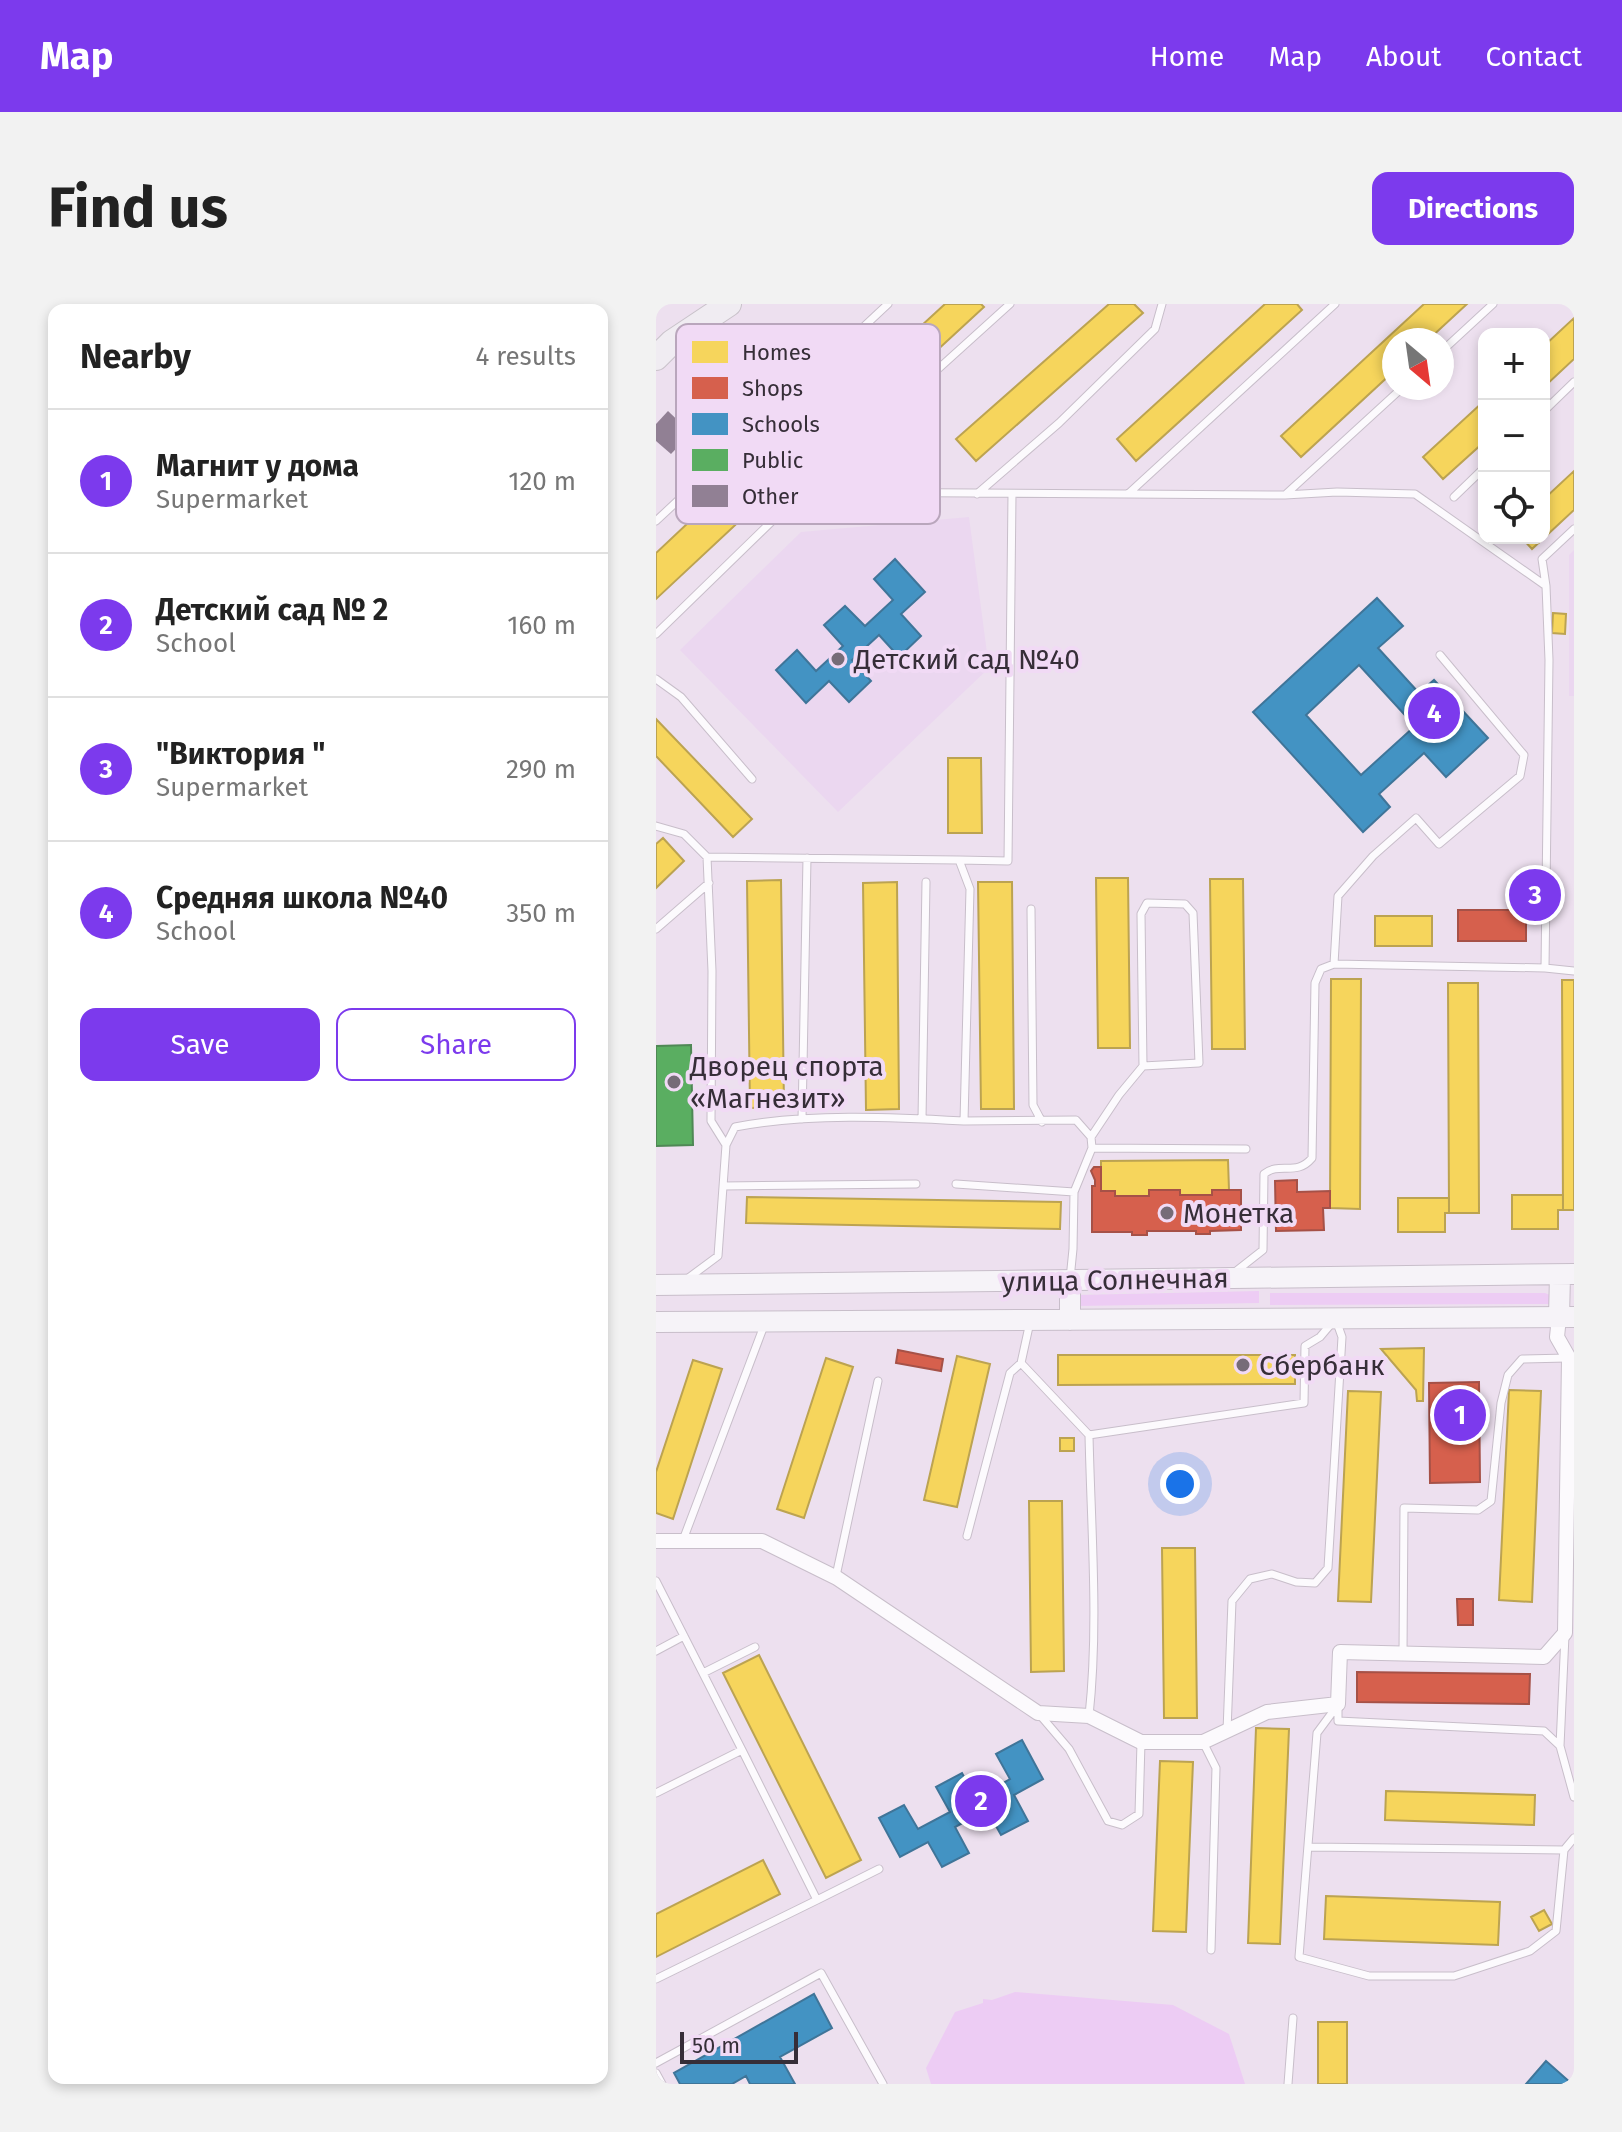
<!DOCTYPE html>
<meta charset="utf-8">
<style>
body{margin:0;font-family:"Fira Sans",sans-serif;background:#f2f2f2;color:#222}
.controls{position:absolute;right:24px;top:24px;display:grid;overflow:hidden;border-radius:16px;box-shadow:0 4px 12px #0003}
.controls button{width:72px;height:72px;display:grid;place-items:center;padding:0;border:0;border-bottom:2px solid #e0e0e0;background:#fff;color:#222;font:40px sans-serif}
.compass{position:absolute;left:726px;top:24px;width:72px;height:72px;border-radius:50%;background:#fff;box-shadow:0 4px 12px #0003;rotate:151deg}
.scale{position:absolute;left:24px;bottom:20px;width:118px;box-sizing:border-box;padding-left:8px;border:4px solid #362e38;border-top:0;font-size:22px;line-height:28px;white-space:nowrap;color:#362e38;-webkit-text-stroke:6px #f1daf5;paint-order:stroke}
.you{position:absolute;left:524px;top:1180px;width:28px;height:28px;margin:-20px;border:6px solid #fff;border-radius:50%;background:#1a73e8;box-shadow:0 0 0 12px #1a73e833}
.badge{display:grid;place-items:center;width:52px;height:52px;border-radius:50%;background:#7c3aed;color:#fff;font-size:26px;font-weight:700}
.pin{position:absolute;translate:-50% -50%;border:4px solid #fff;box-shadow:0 2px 8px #0006}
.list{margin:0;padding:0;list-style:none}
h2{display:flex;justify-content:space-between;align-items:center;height:104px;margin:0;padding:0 32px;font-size:34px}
h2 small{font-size:26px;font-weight:400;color:#767676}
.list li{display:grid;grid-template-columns:52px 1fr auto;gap:24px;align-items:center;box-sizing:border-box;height:144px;padding:0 32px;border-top:2px solid #e0e0e0}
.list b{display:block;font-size:30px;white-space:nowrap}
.list p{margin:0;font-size:26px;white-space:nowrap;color:#767676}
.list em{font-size:26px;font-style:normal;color:#767676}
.actions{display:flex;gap:16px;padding:24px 32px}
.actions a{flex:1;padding:18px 0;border:2px solid #7c3aed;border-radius:16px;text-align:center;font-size:28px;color:#7c3aed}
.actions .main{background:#7c3aed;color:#fff}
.icon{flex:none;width:44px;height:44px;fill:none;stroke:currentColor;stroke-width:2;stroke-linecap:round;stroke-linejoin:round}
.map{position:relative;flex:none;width:918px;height:1780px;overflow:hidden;border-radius:16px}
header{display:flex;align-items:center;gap:48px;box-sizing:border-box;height:112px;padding:0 40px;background:#7c3aed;color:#fff}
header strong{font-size:38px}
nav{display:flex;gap:44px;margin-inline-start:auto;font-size:28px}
.intro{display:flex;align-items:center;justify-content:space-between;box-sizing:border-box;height:192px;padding:0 48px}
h1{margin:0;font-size:56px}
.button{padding:20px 36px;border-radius:16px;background:#7c3aed;color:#fff;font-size:28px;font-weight:700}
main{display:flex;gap:48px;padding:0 48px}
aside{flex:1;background:#fff;border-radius:16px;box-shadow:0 4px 12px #0003}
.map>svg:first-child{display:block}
.built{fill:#ebd7f0}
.green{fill:#edccf4}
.homes{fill:#f6d55c;stroke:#bca351;stroke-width:2}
.shops{fill:#d6604d;stroke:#a65147;stroke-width:2}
.schools{fill:#4393c3;stroke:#3f7599;stroke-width:2;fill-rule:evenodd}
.public{fill:#5aae61;stroke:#4f8855;stroke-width:2}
.building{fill:#918094}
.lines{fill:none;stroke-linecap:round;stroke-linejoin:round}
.lane-casing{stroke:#c8beca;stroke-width:9}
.street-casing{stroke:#c8beca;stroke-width:16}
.secondary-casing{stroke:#c8beca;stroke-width:22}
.primary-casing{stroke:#c9c2ca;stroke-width:26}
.lane{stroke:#fcfafd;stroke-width:7}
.street{stroke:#fcfafd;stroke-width:14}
.secondary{stroke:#f6f3f8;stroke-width:20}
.primary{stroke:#f0ecf2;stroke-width:24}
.poi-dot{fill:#766c78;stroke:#f1daf5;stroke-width:3}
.labels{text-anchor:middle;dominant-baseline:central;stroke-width:8;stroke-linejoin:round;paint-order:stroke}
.poi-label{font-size:28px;fill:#362e38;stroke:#f1daf5;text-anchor:start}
.street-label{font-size:28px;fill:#362e38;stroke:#f1daf5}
.key{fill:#f1daf5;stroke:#b9a6bc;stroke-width:2}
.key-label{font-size:22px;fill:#362e38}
</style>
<header>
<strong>Map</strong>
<nav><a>Home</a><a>Map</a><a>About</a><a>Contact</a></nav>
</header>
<div class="intro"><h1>Find us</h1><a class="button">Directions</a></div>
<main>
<aside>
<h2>Nearby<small>4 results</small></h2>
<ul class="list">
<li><span class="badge">1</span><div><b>Магнит у дома</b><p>Supermarket</p></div><em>120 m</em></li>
<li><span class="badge">2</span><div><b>Детский сад № 2</b><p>School</p></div><em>160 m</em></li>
<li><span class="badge">3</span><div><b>&quot;Виктория &quot;</b><p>Supermarket</p></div><em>290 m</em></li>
<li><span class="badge">4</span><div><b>Средняя школа №40</b><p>School</p></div><em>350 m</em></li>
</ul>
<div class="actions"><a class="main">Save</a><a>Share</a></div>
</aside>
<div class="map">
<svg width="918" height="1780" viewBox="0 0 918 1780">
<rect width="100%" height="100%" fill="#ede0ef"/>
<!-- built -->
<path class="built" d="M313,213L333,364L182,508L24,346L145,228Z
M918,246V392H913V251Z"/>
<!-- green -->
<path class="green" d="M603,987V999L421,1002L420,991Z
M614,989H889L894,991V1000L614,1001Z
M359,1688L517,1701L573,1730L589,1780H275L270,1764L299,1708L327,1699V1695L336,1696Z"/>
<!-- homes -->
<path class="homes" d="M289,0H325L328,3L162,156L142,135Z
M453,0H478L487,9L320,157L300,135Z
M609,0H641L646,6L480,157L461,135Z
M768,0H811L772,36H738V67L645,153L625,132Z
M918,14V55L888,83V42Z
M828,97V138L787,175L767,153Z
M918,167V206L876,245L866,234H888V195Z
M83,171L106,196L0,295V249Z
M897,309L910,310L909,330L896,329Z
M0,415L96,515L77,533L0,452Z
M292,454H325L326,529H292Z
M7,534L28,557L0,584V540Z
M440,574H472L474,744H442Z
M554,575H587L589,745H556Z
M125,576L128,803L94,804L91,577Z
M241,578L243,805L210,806L207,579Z
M322,578H356L358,805H325Z
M719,612H776V642H719Z
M675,675H705L704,905L674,904Z
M906,676H918V906H907Z
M792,679H822L823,909H793Z
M572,856L573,886H556V891H524V886H493V892H459V887H445V857Z
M856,891H907V906H902V925H856Z
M91,893L405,898L404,925L90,919Z
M742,894H793V909H789V928H742Z
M768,1044L767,1097H761L760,1086L725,1045Z
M402,1051H639V1080L402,1081Z
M301,1052L334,1060L301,1203L268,1196Z
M170,1054L197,1063L148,1214L121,1205Z
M37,1056L66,1065L17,1215L0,1209V1168Z
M853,1086L885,1087L876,1298L843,1296Z
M692,1087L725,1088L715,1298L682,1297Z
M404,1134H418V1147H404Z
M373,1197H406L408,1367L375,1368Z
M506,1244H539L541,1414H508Z
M103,1351L205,1556L170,1574L67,1369Z
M600,1424L633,1425L624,1640L592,1639Z
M504,1457L537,1458L530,1628L497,1627Z
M730,1487L879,1491L878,1521L729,1516Z
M107,1556L124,1590L0,1653V1610Z
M670,1592L844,1598L842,1641L668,1635Z
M888,1606L896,1620L883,1627L875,1613Z
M662,1718H691V1780H662Z"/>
<!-- shops -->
<path class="shops" d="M872,581L884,582L883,602L871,601Z
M802,606H870V637H802Z
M438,863H445V887H459V892H493V886H524V891H556V886H585V926L554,927V930H540V927H491V931H476V928H436V882H439V876L435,867Z
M641,876V888L674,887V904H667L668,926L620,927L619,877Z
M242,1046L287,1055L285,1067L240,1059Z
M823,1078L824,1178L774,1179L773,1079Z
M801,1295H817V1321H802Z
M701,1368L874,1370L873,1400L701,1398Z"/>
<!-- schools -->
<path class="schools" d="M239,255L269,288L245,310L265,332L243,353L223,331L196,356L215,377L193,398L173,377L150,399L120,366L141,346L160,367L187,342L168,321L189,302L209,322L237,296L218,275Z
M721,294L747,322L722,344L763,389L778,376L832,434L790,473L768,449L723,490L734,503L707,528L597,408ZM703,361L759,422L705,471L650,411Z
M366,1436L387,1475L358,1491L372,1517L345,1531L331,1506L299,1523L313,1549L286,1563L272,1538L244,1553L223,1514L248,1501L262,1525L294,1508L280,1483L306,1469L320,1494L354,1475L340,1450Z
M158,1690L176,1724L124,1753L139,1780H94L90,1772L76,1780H24L18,1769Z
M890,1757L916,1780H870Z"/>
<!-- public -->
<path class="public" d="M35,741L37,841L0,842V742Z"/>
<!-- building -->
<path class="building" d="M12,107L35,129L15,150L0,137V120Z"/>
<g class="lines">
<defs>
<path id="lane" d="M786,47L837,0
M888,107L918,78
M91,133L146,188L629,191L746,84
M321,190L403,119L499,25L506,0
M472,190L679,0
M629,191L681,188L759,190L890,282L893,356L889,664
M798,193L828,164
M0,217L232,0
M890,282L886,255L918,225
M0,330L146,188L354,0
M0,375L25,393L96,475
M0,522L28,530L51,553L303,556L314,585L308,817L420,816L435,833L436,844L418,888L417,945L414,975
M51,553L56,667L55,817L70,841
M303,556L352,557L356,190
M375,605L377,801L386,818
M0,625L53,579
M678,660L682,592L717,552L760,514L783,540L864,472L868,451L784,351
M146,815L151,554
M266,815L270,578
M435,833L463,791L487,762L485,610L491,599L529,600L537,609L543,759L487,762
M436,844L590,845
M300,880L418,888
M67,882L260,880
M579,968L607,946L608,870C624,857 640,873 656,854L659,679L665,665L678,660L889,664L918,667
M31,975L62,952L70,841L79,823C150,809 236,813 308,817
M374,1018L365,1059L433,1131C435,1224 443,1320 433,1412
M433,1131L648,1099L649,1042L664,1033L675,1020
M311,1232L354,1069L365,1059
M27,1236L109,1019
M180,1272L222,1077
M0,1277L86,1446
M0,1347L28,1332
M747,1349L748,1204L822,1206L835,1197L845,1099L852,1071L866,1055L911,1054
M47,1369L99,1343
M681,1402L661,1429L643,1653L713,1672H798L874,1647L900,1627L908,1546L918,1534
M682,1402V1417L888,1427L904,1442L918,1493
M384,1411L413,1445L452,1517L466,1521L483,1510L485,1438
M571,1427L576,1297L594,1275L616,1270L640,1278L659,1279L672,1264L686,1033L680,1016
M547,1438L560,1464L555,1646
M904,1442L909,1331
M0,1489L86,1446L161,1596L0,1675
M653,1543L908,1546
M161,1596L223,1565
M0,1759L165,1669L227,1780
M0,1769L6,1780
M632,1780L637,1714"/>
<path id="street" d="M0,1237H106L181,1274L382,1409L433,1412L485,1438H547L611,1408L682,1400L684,1348L888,1353L909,1329L913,1054L901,1033L903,1013"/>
<path id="secondary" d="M0,981L918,970
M903,1013L904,971
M414,1016V976
M0,1018L918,1013"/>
<path id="primary" d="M0,54L16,38L73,0"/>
</defs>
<!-- lane casing -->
<use href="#lane" class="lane-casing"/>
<!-- street casing -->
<use href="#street" class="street-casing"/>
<!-- secondary casing -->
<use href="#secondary" class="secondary-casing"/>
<!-- primary casing -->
<use href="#primary" class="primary-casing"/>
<!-- lane -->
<use href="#lane" class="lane"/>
<!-- street -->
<use href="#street" class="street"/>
<!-- secondary -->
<use href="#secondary" class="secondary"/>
<!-- primary -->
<use href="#primary" class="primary"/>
</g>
<!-- markers -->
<g class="poi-dot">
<circle cx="182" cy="355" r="8"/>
<circle cx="18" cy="778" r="8"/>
<circle cx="511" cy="909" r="8"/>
<circle cx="587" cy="1061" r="8"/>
</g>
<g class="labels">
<!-- poi labels -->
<g class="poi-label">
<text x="198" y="355">Детский сад №40</text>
<text x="34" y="762">Дворец спорта<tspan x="34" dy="32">«Магнезит»</tspan></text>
<text x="527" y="909">Монетка</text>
<text x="603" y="1061">Сбербанк</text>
</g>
<!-- street labels -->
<g class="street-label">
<text transform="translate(459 976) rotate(-1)">улица Солнечная</text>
</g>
</g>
<!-- legend -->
<rect x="20" y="20" width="264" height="200" rx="12" class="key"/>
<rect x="36" y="37" width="36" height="22" fill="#f6d55c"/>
<rect x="36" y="73" width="36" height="22" fill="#d6604d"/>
<rect x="36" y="109" width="36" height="22" fill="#4393c3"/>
<rect x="36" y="145" width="36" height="22" fill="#5aae61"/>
<rect x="36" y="181" width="36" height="22" fill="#918094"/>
<g class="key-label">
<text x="86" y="56">Homes</text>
<text x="86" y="92">Shops</text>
<text x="86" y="128">Schools</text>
<text x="86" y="164">Public</text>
<text x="86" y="200">Other</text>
</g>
</svg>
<div class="controls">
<button>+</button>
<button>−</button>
<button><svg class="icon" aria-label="locate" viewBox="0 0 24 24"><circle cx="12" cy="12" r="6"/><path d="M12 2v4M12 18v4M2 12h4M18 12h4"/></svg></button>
</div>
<svg class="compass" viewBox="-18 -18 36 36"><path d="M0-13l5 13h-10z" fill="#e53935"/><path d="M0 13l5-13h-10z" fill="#767676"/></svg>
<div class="scale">50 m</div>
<div class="you"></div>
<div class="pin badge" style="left:804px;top:1111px">1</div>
<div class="pin badge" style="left:325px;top:1497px">2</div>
<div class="pin badge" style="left:879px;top:591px">3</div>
<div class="pin badge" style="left:778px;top:409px">4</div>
</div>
</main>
